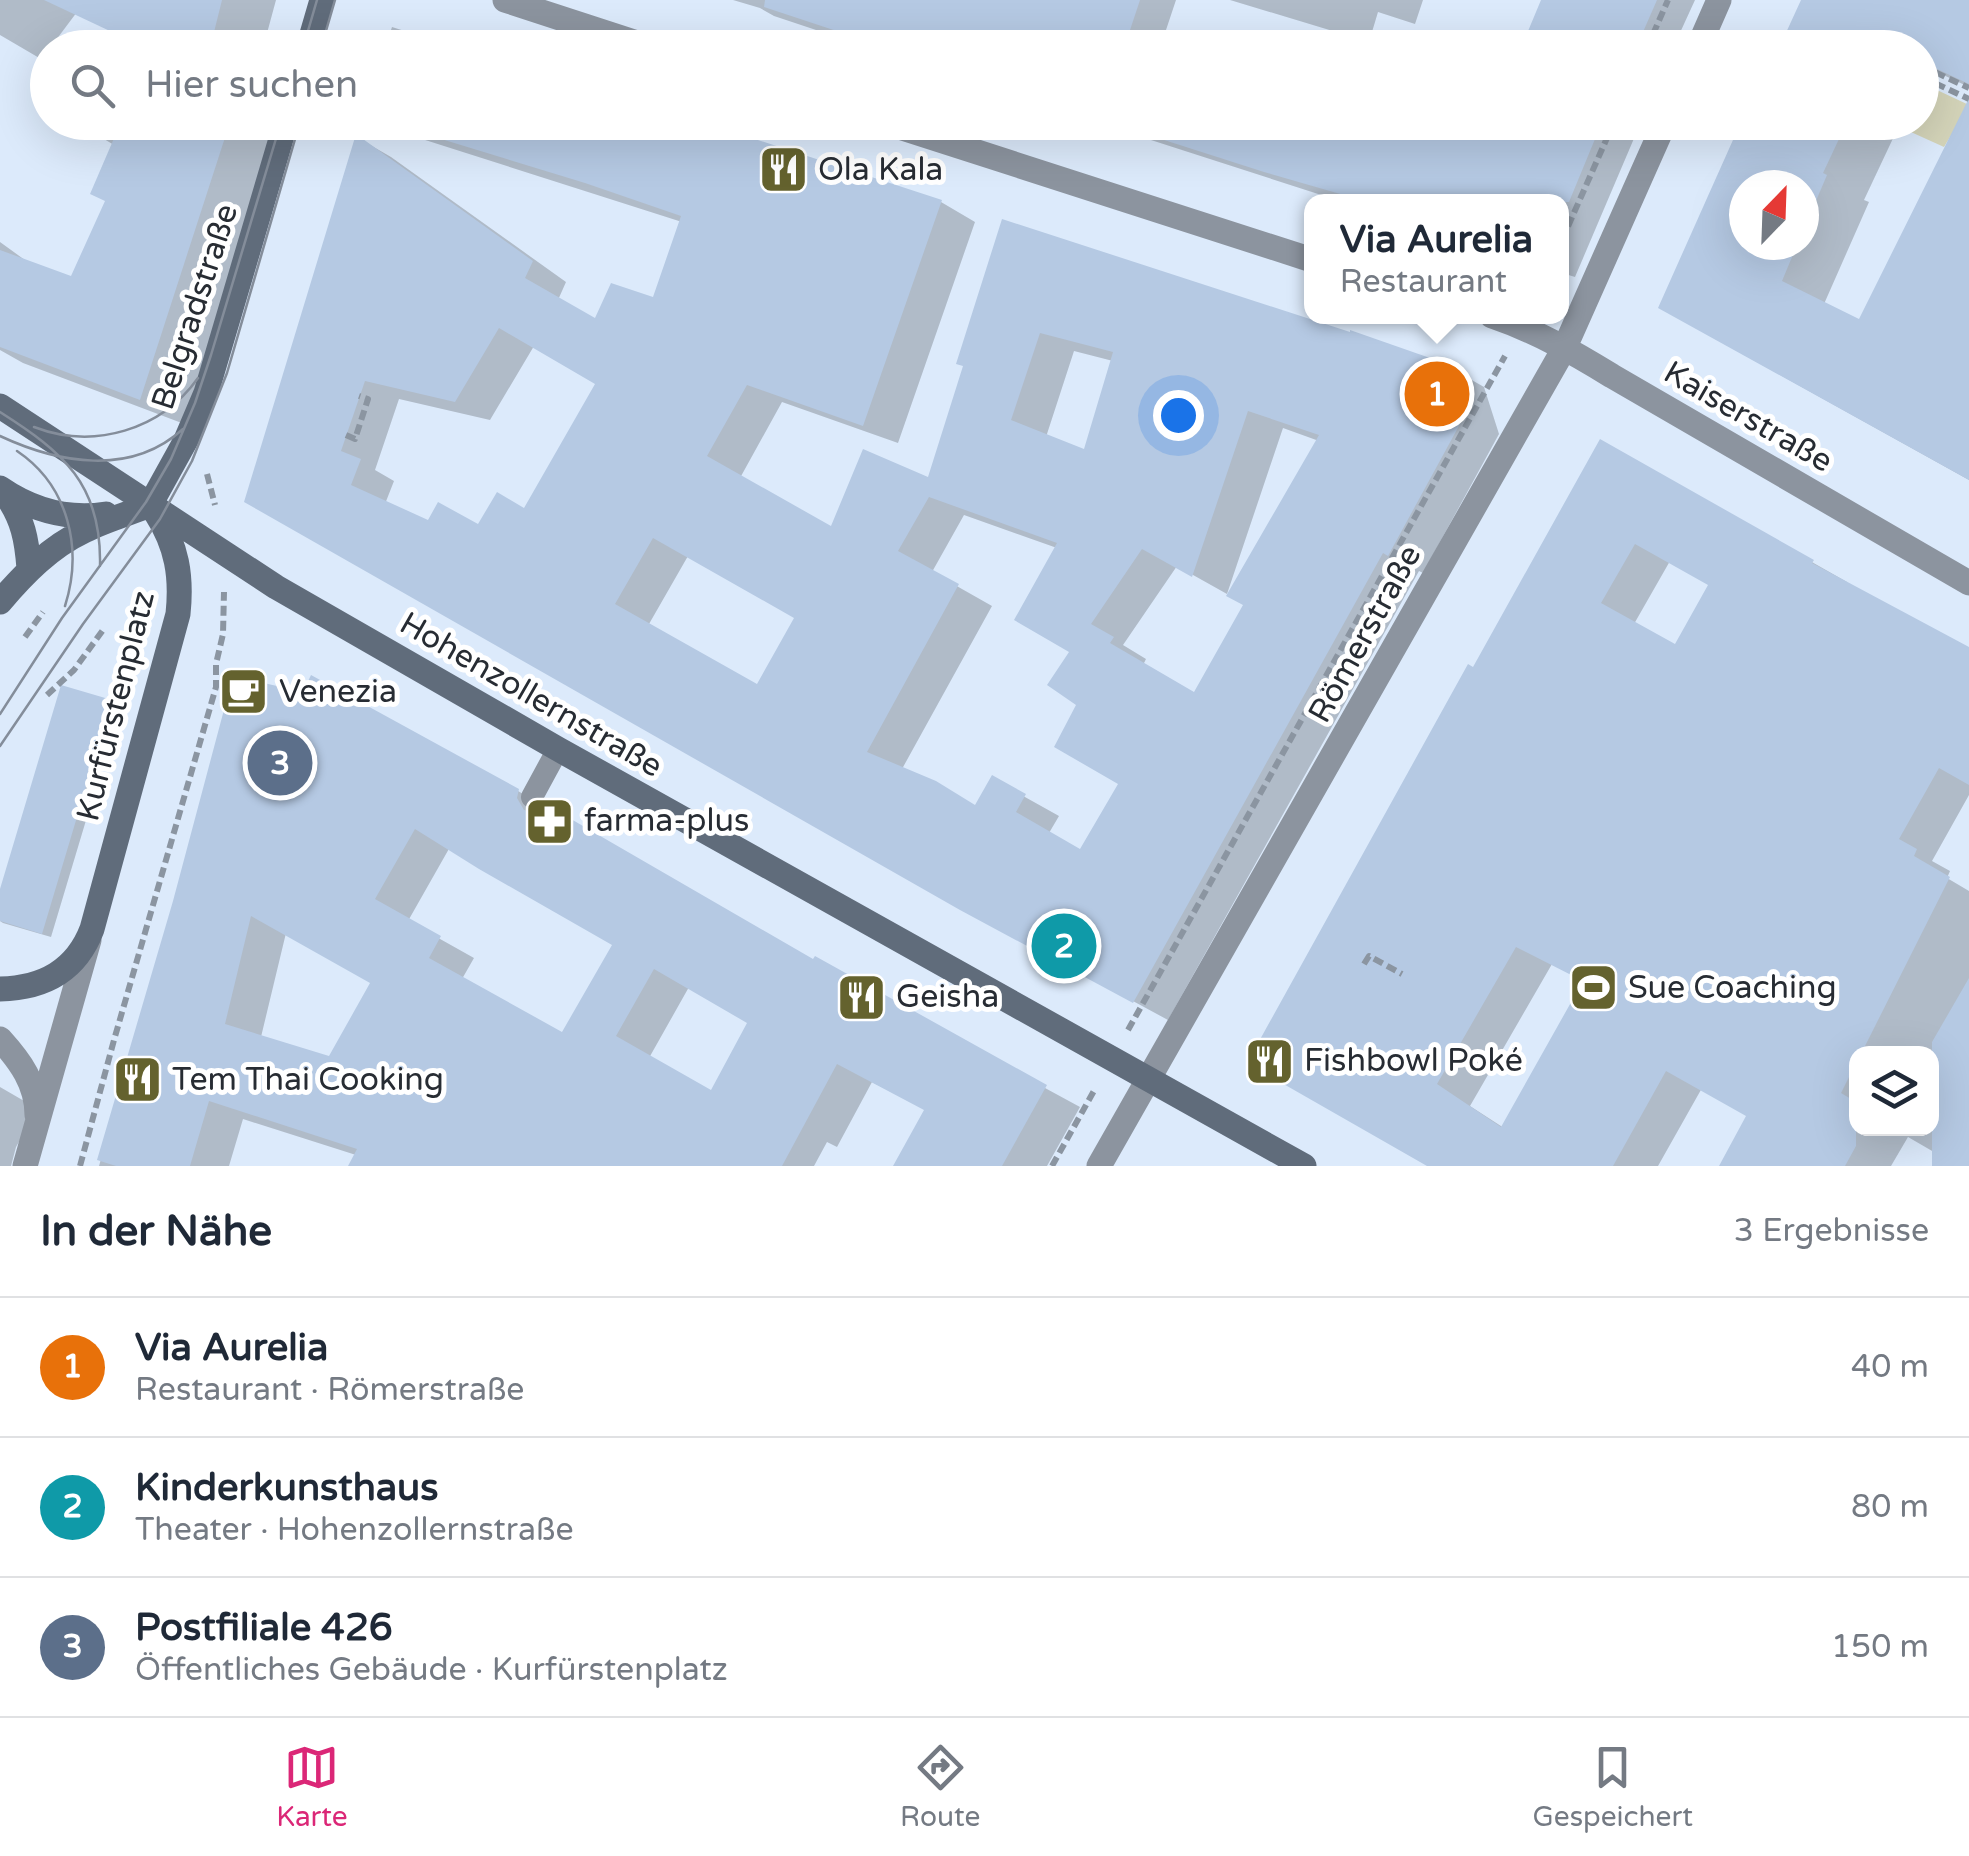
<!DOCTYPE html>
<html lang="de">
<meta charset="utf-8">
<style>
body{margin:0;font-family:"Varela Round",sans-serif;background:#f2f2f3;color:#1f2937}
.controls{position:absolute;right:30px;bottom:30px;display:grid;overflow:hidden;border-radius:20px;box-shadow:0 10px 40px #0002}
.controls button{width:90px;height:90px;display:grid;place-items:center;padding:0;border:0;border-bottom:2px solid #e0e1e3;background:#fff;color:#1f2937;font:50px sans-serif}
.compass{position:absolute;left:1729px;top:170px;width:90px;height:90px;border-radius:50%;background:#fff;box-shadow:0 10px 40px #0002;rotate:23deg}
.you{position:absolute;left:1178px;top:415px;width:35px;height:35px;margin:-25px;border:8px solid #fff;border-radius:50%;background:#1a73e8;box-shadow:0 0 0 15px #1a73e833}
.badge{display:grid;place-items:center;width:65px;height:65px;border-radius:50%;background:#db2777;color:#fff;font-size:32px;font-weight:700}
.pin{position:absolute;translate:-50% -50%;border:5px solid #fff;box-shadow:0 2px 10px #0006}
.popup{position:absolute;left:1304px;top:194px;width:265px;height:130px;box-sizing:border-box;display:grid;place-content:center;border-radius:20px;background:#fff;filter:drop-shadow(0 2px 8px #0005);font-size:32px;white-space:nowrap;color:#747a83}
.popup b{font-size:38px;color:#1f2937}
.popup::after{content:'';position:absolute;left:50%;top:100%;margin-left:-20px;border:20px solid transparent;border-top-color:#fff}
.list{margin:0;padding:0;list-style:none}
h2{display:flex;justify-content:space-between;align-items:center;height:130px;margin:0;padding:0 40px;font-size:42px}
h2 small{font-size:32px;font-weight:400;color:#747a83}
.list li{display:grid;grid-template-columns:65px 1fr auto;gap:30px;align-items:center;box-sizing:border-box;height:140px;padding:0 40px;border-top:2px solid #e0e1e3}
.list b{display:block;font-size:38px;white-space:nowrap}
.list p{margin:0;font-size:32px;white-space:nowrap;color:#747a83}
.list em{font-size:32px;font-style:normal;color:#747a83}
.icon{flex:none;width:55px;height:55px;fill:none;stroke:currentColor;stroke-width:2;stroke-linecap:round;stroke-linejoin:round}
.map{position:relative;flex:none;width:1969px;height:1166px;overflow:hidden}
.search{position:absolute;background:#fff;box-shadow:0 10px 40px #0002;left:30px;right:30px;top:30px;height:110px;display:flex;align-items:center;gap:25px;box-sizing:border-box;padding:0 35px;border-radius:55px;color:#747a83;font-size:38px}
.sheet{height:550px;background:#fff}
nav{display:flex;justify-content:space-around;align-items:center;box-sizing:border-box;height:140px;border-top:2px solid #e0e1e3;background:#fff;font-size:28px;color:#747a83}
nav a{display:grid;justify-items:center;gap:5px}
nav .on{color:#db2777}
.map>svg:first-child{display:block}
.green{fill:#d4d4b9}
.shadow{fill:#0003;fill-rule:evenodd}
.building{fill:#b5c9e3;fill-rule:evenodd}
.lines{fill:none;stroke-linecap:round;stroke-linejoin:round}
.path{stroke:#8b95a1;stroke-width:6;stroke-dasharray:10 5;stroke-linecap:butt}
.lane{stroke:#8c949f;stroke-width:22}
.street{stroke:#8c949f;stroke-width:25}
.secondary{stroke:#606c7b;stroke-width:25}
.tram{stroke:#848d9a;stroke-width:2.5}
.labels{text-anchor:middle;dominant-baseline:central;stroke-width:10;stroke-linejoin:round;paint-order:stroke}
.poi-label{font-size:32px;fill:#272c33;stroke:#fff;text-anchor:start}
.street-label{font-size:32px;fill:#272c33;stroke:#fff}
</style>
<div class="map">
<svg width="1969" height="1166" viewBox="0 0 1969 1166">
<rect width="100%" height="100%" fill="#dceafb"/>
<!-- green -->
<path class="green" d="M1922,83L1969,105L1944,147L1891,123L1922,122Z"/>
<!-- shadow -->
<path class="shadow" d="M0,0H86L50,48H48L41,59L0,35Z
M98,0H276L263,48H140L93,20Z
M733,0H1176L1160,48H870L774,16L760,8Z
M1230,0H1423L1415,24L1378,12L1369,42Z
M1544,0H1695L1673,48H1524Z
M1804,0H1969V87L1922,65V48Z
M392,27L458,48H385Z
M1969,103V480L1703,332L1744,122H1880L1896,132L1864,200L1869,202L1824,304L1860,322ZM1744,185H1804V245H1744Z
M111,122H285L187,425L23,363L0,350V242L29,263L73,280L107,202L114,145L104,139Z
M383,122H696L941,202L975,222L898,443L782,402L740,478L832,530L930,480L966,366L1004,222L1449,367L1484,387L1499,434L1423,573L1419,571L1168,1020L998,928L247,501L358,138L391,157L566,282L558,300L596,322L655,300L682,222L400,132ZM534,346L599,383L526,512L479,528L429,524L385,504L394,481L375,470L399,399L490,420ZM1074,351L1113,361L1085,453L1046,437ZM1283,428L1319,441L1246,604L1195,695L1143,665L1146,659L1123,645L1177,566L1227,594ZM964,515L1057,548L1080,705L1121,784L1081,852L1049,833L1059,816L993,779L977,808L902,769L992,606L932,572ZM688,556L798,618L758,687L649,624Z
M1095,122H1641L1575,277L1562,273V202H1343Z
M1601,442L1847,582L1846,584L1969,651V795L1932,861L1950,871L1947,878L1969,891V1166H1958L1908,1137L1891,1166H1721L1750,1116L1702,1088L1658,1166H1432L1250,1062L1474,670ZM1670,561L1711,584L1676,647L1634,624ZM1552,964L1585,982L1504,1128L1470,1106ZM1856,1054H1932V1128H1856Z
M111,702L120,707L51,937L3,923L0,921V897Z
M518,791L814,963L1080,1107L1047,1166H895L927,1110L872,1082L837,1147L827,1142L814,1166H350L356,1155L243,1119L229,1166H99L175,902ZM450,847L615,944L563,1035L462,979L474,958L408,921ZM286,933L373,983L330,1059L261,1037ZM689,987L751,1022L712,1094L649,1058Z
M0,1087L38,1109L16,1147L11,1166H0Z"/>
<!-- building -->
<path class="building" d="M44,0H222L210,48H146Z
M765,0H1140L1124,48H888L764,7Z
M1541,0H1657L1636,48H1521Z
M1801,0H1969V84L1922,62V48H1779Z
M1969,98V480L1658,308L1741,122H1847L1823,173L1827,175L1804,229V185H1744V245H1797L1782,281L1859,319Z
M121,122H230L140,400L0,347V250L71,276L105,201L90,194Z
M416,122H703L942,200L863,426L747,385L707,456L831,526L863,449L928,477L963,366L956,364L1002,219L1350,332V330L1450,365L1466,413L1388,556L1383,553L1133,1003L960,910L244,502L356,134L533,261L525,278L595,318L611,283L653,297L681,216L585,183L415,131ZM499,328L595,384L524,508L497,492L478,524L438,502L428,520L351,485L361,459L341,451L365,381L455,402ZM1040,333L1113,352L1084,449L1011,420ZM1248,411L1319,435L1226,596L1243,605L1194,692L1110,643L1114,637L1091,624L1142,549L1192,577ZM929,497L1057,543L1014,620L1069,652L1047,685L1076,705L1054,747L1118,784L1080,849L1016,812L1026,794L992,775L975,805L936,781L867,752L959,584L898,551ZM653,538L794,618L757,684L615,604Z
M1134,122H1602L1569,202H1368L1264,172L1133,130Z
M1600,439L1814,560L1812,563L1969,647V785L1939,768L1899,839L1917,849L1914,856L1950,877L1861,1054H1856V1063L1841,1093L1856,1102V1146L1845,1166H1719L1746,1116L1666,1071L1613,1166H1427L1247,1063L1468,664L1473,667ZM1635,544L1708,585L1675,644L1601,603ZM1516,947L1583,981L1501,1127L1437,1084Z
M311,675L519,789L517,798L524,810L533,812L545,804L813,959L815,956L1047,1085L1002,1166H893L924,1110L837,1064L782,1166H348L357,1149L209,1101L190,1166H116L97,1160L173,901L233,676L303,692ZM415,829L479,869L612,945L562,1032L429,958L441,936L375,899ZM251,916L370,983L329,1056L225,1024ZM654,969L747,1023L711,1090L616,1036Z
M61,685L112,700L42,934L0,921V889Z
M1969,978V1166H1932V1042Z"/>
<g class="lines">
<!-- path -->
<path class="path" d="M1647,48L1668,0
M1870,48L1872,44L1880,48
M1922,66L1969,88
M1922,77L1969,99
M1562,240L1614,122
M346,435L355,439L368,399L359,396
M207,474L215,505
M25,637L43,612
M47,695L74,670L103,630
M1364,964L1369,956L1402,974
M1128,1030L1505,356
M80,1166L114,1040L216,687V664L223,634L224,592
M1052,1166L1095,1089"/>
<!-- lane -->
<path class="lane" d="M532,797L558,749"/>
<!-- street -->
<path class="street" d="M505,0L652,48
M1698,48L1719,0
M884,122L1312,260
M1492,316C1536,331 1573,352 1612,376L1969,583
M0,1039C20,1061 37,1084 37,1115
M25,1166L89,940
M1099,1166L1565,347L1665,122"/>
<!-- secondary -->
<path class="secondary" d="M308,48L322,0
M0,406L276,587L558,749L1304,1166
M0,488C32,510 67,520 106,514
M6,495C23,519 27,540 29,569
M150,505L186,440L206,393L286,122
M0,602C24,574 50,547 84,531C105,520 128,514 150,505
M0,989C43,988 76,971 92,929L178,614C182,576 177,546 156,513"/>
<!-- tram -->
<path class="tram" d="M303,48L317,0
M321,48L335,0
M0,412C63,452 102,484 100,566
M34,427C94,450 161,430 198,378
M0,436C58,463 130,477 183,429
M17,451C69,486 83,549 65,606
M0,714L62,618L146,502L171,459L195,403L211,355L281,122
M0,746L83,624L160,519L192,461L227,373L300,122"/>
</g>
<!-- icons -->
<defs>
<symbol id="restaurant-square" viewBox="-11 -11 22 22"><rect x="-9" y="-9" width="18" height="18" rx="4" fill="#64622e" stroke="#fff"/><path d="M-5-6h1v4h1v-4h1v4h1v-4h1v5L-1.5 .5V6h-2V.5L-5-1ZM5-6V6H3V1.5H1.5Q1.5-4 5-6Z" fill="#fff"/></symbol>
<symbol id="cafe-square" viewBox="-11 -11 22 22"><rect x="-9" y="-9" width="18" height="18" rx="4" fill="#64622e" stroke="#fff"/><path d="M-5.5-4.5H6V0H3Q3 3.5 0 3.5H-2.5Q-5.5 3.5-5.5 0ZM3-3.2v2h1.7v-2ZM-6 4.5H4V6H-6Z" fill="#fff"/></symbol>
<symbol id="pharmacy-square" viewBox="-11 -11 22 22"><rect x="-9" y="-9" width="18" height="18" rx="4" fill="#64622e" stroke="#fff"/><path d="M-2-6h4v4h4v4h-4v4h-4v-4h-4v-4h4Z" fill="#fff"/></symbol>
<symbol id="stadium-square" viewBox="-11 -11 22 22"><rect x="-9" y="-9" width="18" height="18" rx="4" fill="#64622e" stroke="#fff"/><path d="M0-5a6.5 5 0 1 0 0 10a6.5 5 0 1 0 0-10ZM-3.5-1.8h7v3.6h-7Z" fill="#fff"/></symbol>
</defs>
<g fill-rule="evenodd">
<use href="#restaurant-square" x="756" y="142" width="55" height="55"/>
<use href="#cafe-square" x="216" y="664" width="55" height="55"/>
<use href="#pharmacy-square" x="522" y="794" width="55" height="55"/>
<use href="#stadium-square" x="1566" y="960" width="55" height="55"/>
<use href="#restaurant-square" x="834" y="970" width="55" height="55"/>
<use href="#restaurant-square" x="1242" y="1034" width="55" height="55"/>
<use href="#restaurant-square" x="110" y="1052" width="55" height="55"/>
</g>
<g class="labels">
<!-- poi labels -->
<g class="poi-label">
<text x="818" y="170">Ola Kala</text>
<text x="279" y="692">Venezia</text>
<text x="584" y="821">farma-plus</text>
<text x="1628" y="988">Sue Coaching</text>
<text x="896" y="997">Geisha</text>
<text x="1304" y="1061">Fishbowl Poké</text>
<text x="172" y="1080">Tem Thai Cooking</text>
</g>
<!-- street labels -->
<g class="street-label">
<text transform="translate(195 307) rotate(-72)">Belgradstraße</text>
<text transform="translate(1748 417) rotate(30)">Kaiserstraße</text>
<text transform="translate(1365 634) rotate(-61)">Römerstraße</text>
<text transform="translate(531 695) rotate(30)">Hohenzollernstraße</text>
<text transform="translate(116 706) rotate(-76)">Kurfürstenplatz</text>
</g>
</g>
</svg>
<div class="controls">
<button><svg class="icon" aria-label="layers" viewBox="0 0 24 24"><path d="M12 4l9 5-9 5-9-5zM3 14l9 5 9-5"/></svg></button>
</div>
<svg class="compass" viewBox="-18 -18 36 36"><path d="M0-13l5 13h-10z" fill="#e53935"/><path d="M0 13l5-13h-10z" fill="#747a83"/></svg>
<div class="you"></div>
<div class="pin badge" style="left:1437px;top:394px;background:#e8710a">1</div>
<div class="popup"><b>Via Aurelia</b>Restaurant</div>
<div class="pin badge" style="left:1064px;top:946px;background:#0f9aa8">2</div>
<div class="pin badge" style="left:280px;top:763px;background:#5c6f8a">3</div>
<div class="search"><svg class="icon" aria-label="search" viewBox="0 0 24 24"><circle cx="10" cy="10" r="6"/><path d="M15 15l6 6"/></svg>Hier suchen</div>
</div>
<section class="sheet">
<h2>In der Nähe<small>3 Ergebnisse</small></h2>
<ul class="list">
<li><span class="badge" style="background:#e8710a">1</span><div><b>Via Aurelia</b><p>Restaurant · Römerstraße</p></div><em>40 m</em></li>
<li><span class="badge" style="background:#0f9aa8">2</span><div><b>Kinderkunsthaus</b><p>Theater · Hohenzollernstraße</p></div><em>80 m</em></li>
<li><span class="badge" style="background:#5c6f8a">3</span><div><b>Postfiliale 426</b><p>Öffentliches Gebäude · Kurfürstenplatz</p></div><em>150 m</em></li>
</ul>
</section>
<nav>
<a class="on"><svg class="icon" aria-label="map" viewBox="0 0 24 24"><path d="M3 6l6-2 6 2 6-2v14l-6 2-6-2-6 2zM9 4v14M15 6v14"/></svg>Karte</a>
<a><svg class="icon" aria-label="directions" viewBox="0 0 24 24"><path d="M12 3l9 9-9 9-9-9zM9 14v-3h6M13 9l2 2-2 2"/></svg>Route</a>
<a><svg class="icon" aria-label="saved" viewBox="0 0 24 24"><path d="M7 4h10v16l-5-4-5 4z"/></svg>Gespeichert</a>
</nav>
